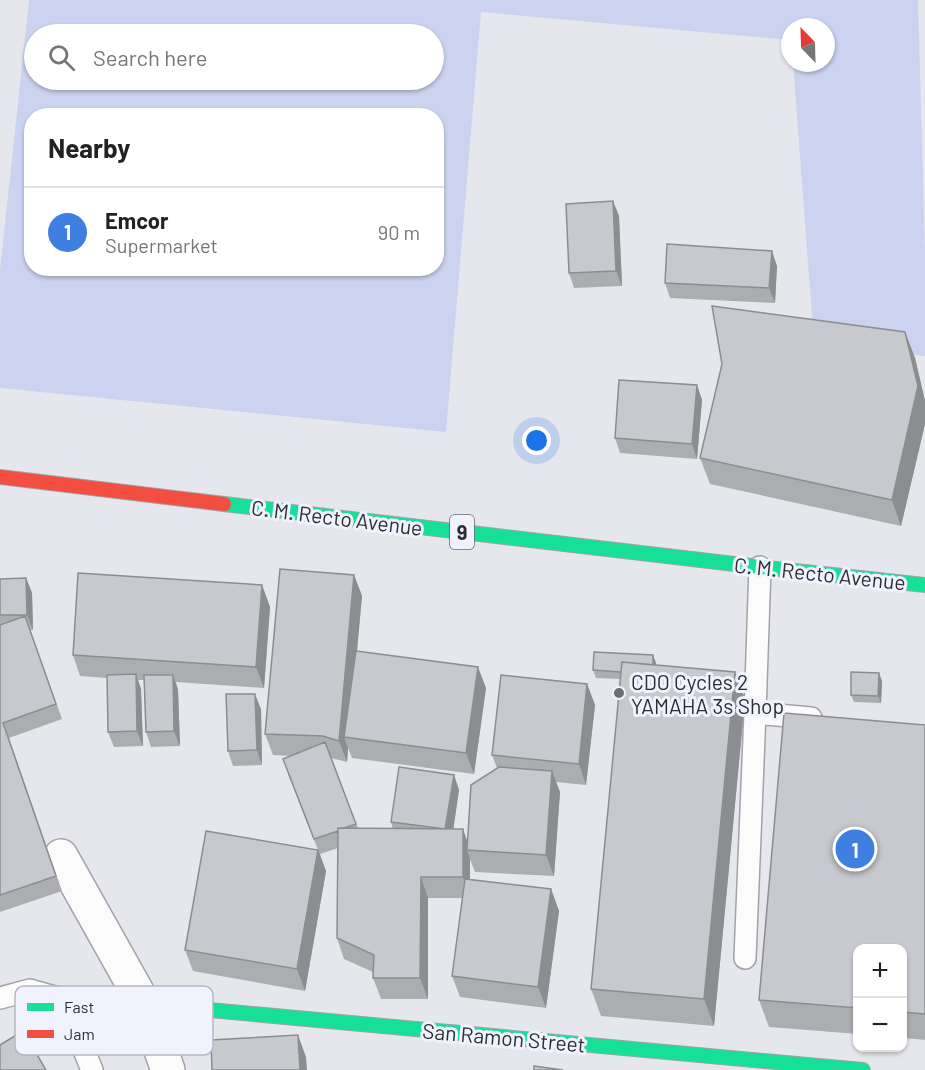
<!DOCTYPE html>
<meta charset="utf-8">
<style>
body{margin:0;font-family:Barlow,sans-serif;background:#f6f6f6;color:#222}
.controls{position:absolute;right:18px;bottom:18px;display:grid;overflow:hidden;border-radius:12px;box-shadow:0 2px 4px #0004}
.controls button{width:54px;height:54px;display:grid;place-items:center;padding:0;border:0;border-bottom:2px solid #e0e0e0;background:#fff;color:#222;font:30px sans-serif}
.compass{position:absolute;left:781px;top:18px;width:54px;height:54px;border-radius:50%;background:#fff;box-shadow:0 2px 4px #0004;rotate:337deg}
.you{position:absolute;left:537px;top:441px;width:21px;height:21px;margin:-15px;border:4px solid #fff;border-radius:50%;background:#1a73e8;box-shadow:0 0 0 9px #1a73e833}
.badge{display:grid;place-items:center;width:39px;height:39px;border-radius:50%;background:#1a73e8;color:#fff;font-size:20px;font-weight:700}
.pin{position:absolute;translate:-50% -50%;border:3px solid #fff;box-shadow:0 2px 6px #0006}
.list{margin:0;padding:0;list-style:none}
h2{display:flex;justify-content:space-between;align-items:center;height:78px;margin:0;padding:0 24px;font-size:26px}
h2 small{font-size:20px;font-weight:400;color:#767676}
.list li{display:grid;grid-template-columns:39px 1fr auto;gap:18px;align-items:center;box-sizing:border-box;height:90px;padding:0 24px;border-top:2px solid #e0e0e0}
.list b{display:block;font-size:22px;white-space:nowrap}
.list p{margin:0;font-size:20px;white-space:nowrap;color:#767676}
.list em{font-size:20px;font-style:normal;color:#767676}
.icon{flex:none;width:33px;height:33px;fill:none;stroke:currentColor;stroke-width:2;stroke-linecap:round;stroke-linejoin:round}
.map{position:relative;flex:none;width:925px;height:1070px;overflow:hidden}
.search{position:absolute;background:#fff;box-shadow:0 2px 4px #0004;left:24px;top:24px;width:420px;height:66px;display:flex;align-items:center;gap:15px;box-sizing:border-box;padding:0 21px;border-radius:33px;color:#767676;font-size:22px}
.panel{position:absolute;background:#fff;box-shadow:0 2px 4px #0004;left:24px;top:108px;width:420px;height:168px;border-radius:24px}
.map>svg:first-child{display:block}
.green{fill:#ccd3f0;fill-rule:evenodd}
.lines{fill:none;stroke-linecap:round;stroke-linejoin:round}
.lane-casing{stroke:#a2a3a8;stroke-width:24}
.street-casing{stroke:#a2a3a8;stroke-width:36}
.fast-casing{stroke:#a2a3a8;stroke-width:16}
.jam-casing{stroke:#a2a3a8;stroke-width:16}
.lane{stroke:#fbfbfc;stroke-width:21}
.street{stroke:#fbfbfc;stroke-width:33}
.fast{stroke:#16e098;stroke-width:14}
.jam{stroke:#f24e42;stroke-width:14}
.wall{fill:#acadb1}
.shaded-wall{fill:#8c8d90}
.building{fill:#c8c9ce;stroke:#8c8d90;stroke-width:1.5}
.poi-dot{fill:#6e6f73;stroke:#f0f2fd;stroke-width:2}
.labels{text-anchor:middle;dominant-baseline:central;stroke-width:6;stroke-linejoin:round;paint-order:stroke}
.shield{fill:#f0f2fd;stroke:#68696f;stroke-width:1.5}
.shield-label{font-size:20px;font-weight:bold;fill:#2d2e32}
.street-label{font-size:21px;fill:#2d2e32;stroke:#f0f2fd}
.poi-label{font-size:21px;fill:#2d2e32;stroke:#f0f2fd;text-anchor:start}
.key{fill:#f0f2fd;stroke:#b6b7c0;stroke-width:1.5}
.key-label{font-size:16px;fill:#2d2e32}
</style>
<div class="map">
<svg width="925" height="1070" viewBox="0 0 925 1070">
<rect width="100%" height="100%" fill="#e6e7ed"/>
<!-- green -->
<path class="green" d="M29,0H918L925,252V356L814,343L793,63H826V27H790V40L481,12L446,432L0,388V270ZM34,34H434V80H34ZM32,116H436V268H32Z"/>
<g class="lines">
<defs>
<path id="lane" d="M755,713L811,718
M745,958L755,713L760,567
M0,998L30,990L55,997L70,1016L92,1070"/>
<path id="street" d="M61,856L144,1004L168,1070"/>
<path id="fast" d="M224,504L760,567L925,585
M144,1004L863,1070"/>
<path id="jam" d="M0,477L224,504"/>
</defs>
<!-- lane casing -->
<use href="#lane" class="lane-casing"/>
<!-- street casing -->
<use href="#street" class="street-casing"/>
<!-- fast casing -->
<use href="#fast" class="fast-casing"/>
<!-- jam casing -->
<use href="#jam" class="jam-casing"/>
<!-- lane -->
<use href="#lane" class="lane"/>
<!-- street -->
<use href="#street" class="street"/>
<!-- fast -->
<use href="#fast" class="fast"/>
<!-- jam -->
<use href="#jam" class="jam"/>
</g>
<!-- wall -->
<path class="wall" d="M613,201L619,216L622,286L574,288L569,273Z
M777,266L775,303L670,298L665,283Z
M905,332L915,358L925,401V424L901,526L710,484L700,458Z
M697,385L702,400L697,459L620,453L615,438Z
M354,575L362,596L357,651L486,688L474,774L352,758L348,748L347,762L331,758L358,828L393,829L391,822L454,775L459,790L453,829H463L468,843L497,768L492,755L587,684L595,705L586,785L556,782L560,792L554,876L475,872L470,859V879L551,889L559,911L546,1008L460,997L452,976L463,898H428V999H381L373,978V972L344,959L337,938L338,848L320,854L326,871L305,991L193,971L185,950L318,850L288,774L291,756L273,755L265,734Z
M26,578L32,593L33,630H30L62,719L9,738L62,891L0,912V579Z
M262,585L270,607L264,688L176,682L178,690L180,746L151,747L146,732L144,680H138L141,689L143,746L114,747L108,732L107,678L80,676L73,655Z
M653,655L656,665L745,699L714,1026L601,1016L591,989L621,679L596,678L593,670Z
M882,681L881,703L854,702L851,695Z
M261,709L262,765L233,766L228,751Z
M925,725V1040L903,1038V948H858V1034L769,1027L759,1000Z"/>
<!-- shaded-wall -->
<path class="shaded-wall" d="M613,201L619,216L622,286L616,271Z
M772,251L777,266L775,303L769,288Z
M905,332L915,358L925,401V424L901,526L892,500Z
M697,385L702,400L697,459L692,444Z
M354,575L362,596L349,738L344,737L348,748L347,762L339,741Z
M26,578L32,593L33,630L27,615Z
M262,585L270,607L264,688L256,667Z
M653,655L656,663L655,681L652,673Z
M478,667L486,688L474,774L466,753Z
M735,672L745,699L714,1026L704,999Z
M879,673L882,681L881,703L878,696Z
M136,674L141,689L143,746L137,731Z
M173,675L178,690L180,746L174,731Z
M587,684L595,705L586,785L579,764Z
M255,694L261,709L262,765L257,750Z
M552,771L560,792L554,876L546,855Z
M454,775L459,790L451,845L445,830Z
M463,829L470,851L467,850L470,859V898L463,877Z
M318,850L326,871L305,991L297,969Z
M421,877L428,898V999L420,978Z
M551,889L559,911L546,1008L538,987Z
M298,1035L306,1057L307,1070H300Z"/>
<!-- building -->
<path class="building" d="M613,201L616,271L569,273L566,204Z
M667,244L772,251L769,288L665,283Z
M712,306L905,332L918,386L892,500L700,458L722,364Z
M619,380L697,385L692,444L615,438Z
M280,569L354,575L339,741L323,736L265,734Z
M78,573L262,585L256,667L73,655Z
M26,578L27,615H0V579Z
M25,616L56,704L3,723L56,876L0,895V625Z
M356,651L478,667L466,753L344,737Z
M594,652L653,655V665L622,662L621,672L593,670Z
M622,662L735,672L704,999L591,989Z
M851,672L879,673L878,696L851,695Z
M136,674L137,731L108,732L107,675Z
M144,675H173L174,731L146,732Z
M501,675L587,684L579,764L492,755Z
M226,694H255L257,750L228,751Z
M784,713L925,725V1014L903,1012V948H858V1008L759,1000Z
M325,742L356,824L344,828H338V831L314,839L283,759Z
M399,767L454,775L445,829L391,822Z
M499,767L552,771L546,855L467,850L471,785Z
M338,828L463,829V877H421L420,978H373L374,955L337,938Z
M206,831L318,850L297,969L185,950Z
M465,879L551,889L538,987L452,976Z
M23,1031L46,1070H0V1045Z
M298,1035L300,1070H212L211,1040Z
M534,1066L563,1070H534Z"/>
<!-- markers -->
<circle class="poi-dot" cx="619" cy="693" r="6"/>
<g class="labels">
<!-- shield labels -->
<rect class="shield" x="450" y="515" width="24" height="34" rx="4.5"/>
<g class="shield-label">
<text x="462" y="532">9</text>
</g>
<!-- street labels -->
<g class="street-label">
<text transform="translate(337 517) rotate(7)">C. M. Recto Avenue</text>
<text transform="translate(820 573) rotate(6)">C. M. Recto Avenue</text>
<text transform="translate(504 1037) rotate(5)">San Ramon Street</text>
</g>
<!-- poi labels -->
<g class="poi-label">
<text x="631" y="681">CDO Cycles 2<tspan x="631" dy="24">YAMAHA 3s Shop</tspan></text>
</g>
</g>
<!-- legend -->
<rect x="15" y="986" width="198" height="69" rx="9" class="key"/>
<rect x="27" y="1003" width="27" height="8" fill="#16e098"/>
<rect x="27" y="1030" width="27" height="8" fill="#f24e42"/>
<g class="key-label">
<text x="64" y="1013">Fast</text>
<text x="64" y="1040">Jam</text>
</g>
</svg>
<div class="controls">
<button>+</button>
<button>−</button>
</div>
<svg class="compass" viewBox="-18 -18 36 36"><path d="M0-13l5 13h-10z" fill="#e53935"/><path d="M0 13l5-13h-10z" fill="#767676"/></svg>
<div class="you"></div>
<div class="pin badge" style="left:855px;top:849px;background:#3f7fe0">1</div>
<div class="search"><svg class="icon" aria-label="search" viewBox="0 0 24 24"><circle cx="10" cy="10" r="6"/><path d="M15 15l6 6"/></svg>Search here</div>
<section class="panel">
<h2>Nearby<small></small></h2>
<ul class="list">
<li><span class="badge" style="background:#3f7fe0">1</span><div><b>Emcor</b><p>Supermarket</p></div><em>90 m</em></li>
</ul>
</section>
</div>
